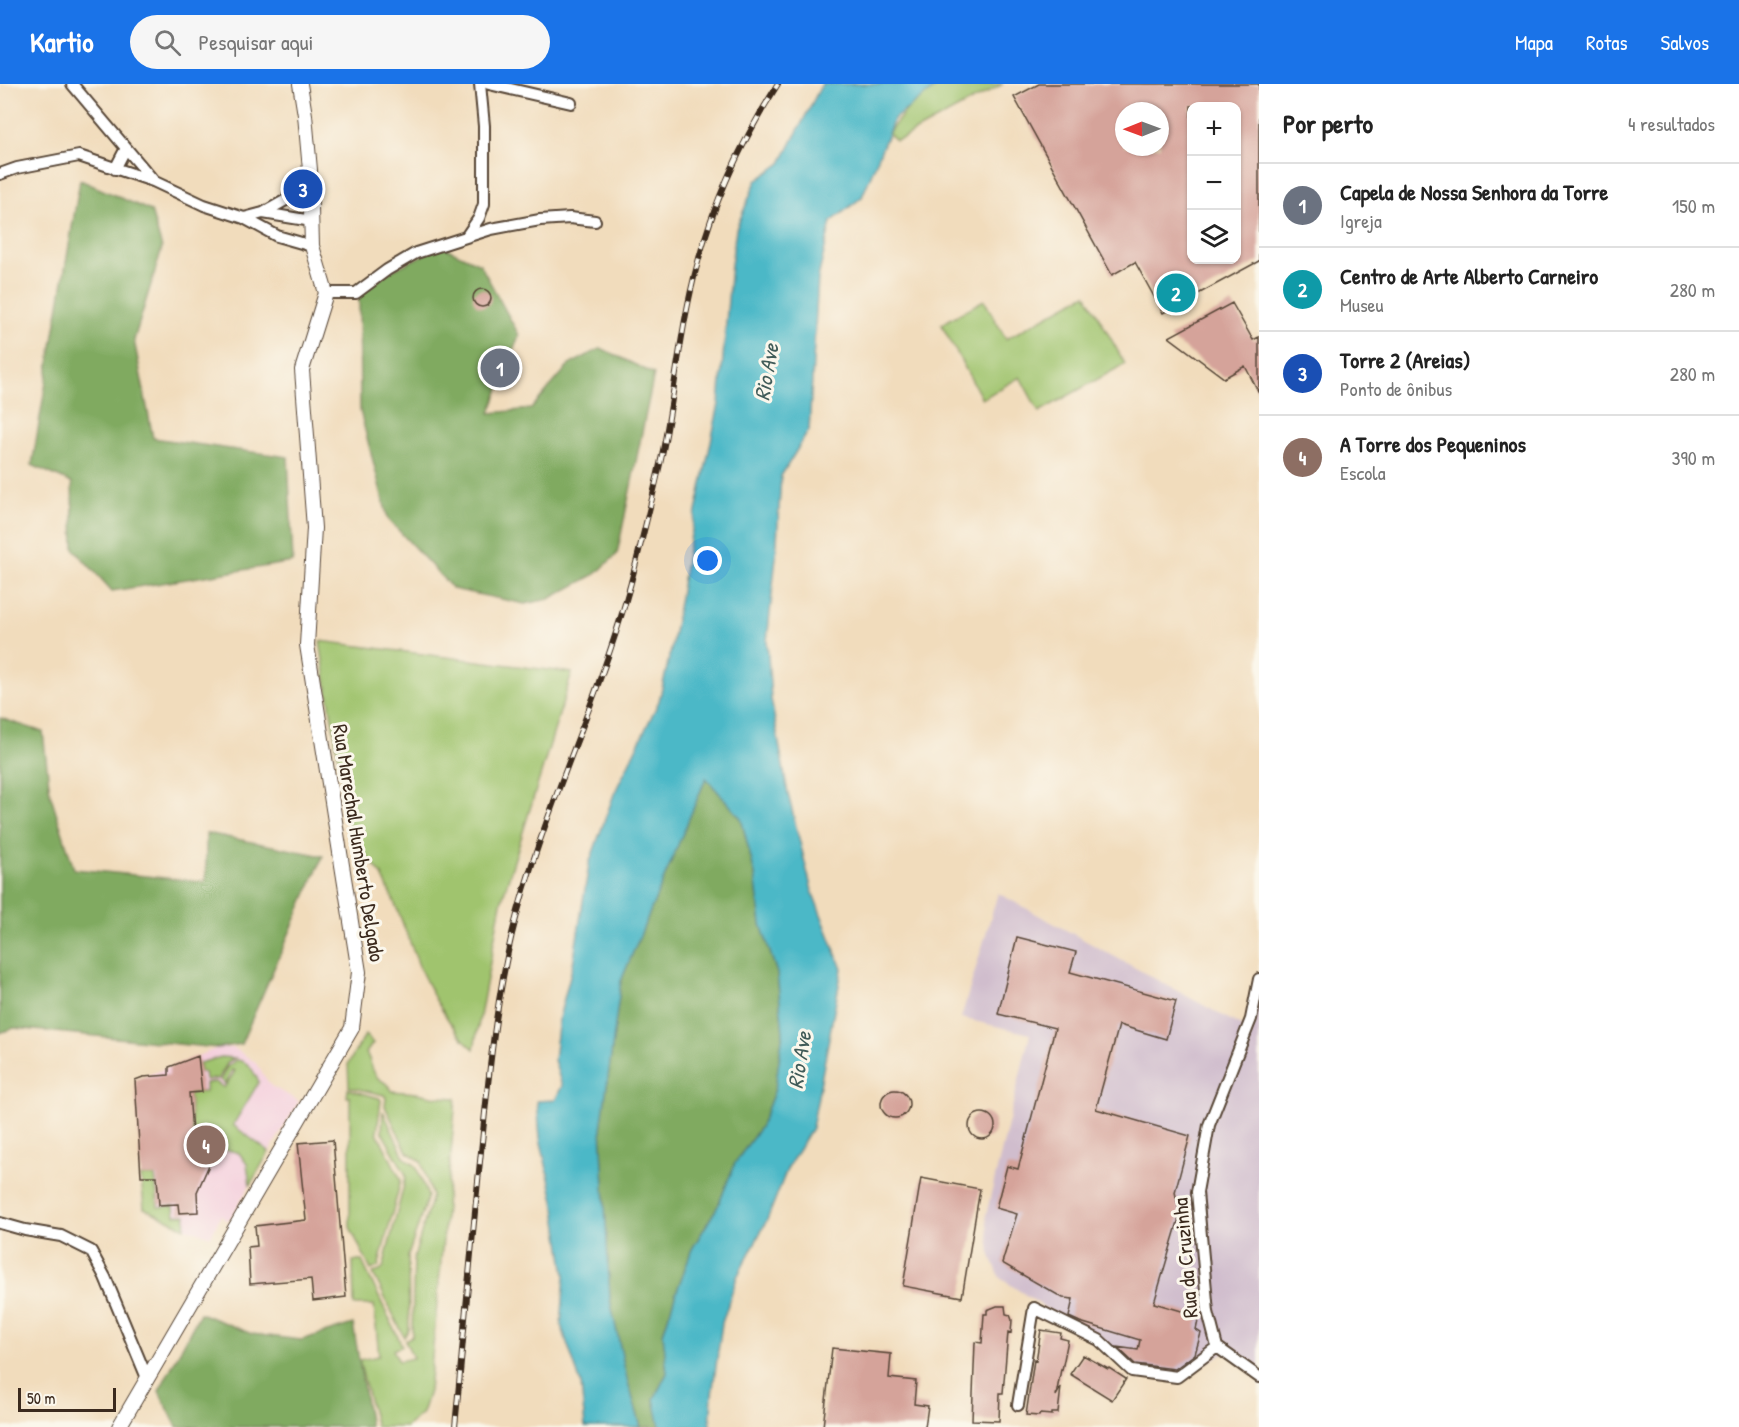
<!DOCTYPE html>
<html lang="pt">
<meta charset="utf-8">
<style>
body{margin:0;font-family:"Patrick Hand",sans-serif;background:#f6f6f6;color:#222}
.controls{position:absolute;right:18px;top:18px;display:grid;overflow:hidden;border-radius:12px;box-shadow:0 2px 4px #0004}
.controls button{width:54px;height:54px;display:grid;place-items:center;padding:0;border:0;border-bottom:2px solid #e0e0e0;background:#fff;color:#222;font:30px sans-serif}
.compass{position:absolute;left:1115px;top:18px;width:54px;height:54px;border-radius:50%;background:#fff;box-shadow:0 2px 4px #0004;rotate:269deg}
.scale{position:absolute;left:18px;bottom:15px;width:98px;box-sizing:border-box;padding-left:6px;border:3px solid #3b2a1e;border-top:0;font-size:16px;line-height:21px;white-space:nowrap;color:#3b2a1e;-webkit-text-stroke:4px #fbf7ec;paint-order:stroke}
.you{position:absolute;left:708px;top:477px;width:21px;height:21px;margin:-15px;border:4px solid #fff;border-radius:50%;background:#1a73e8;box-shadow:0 0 0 9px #1a73e833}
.badge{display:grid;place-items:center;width:39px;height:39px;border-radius:50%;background:#1a73e8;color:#fff;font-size:20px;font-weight:700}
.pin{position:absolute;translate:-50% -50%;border:3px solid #fff;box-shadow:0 2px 6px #0006}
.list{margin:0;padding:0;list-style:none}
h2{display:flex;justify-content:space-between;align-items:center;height:78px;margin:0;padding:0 24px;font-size:26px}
h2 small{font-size:20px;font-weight:400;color:#767676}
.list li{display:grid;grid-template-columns:39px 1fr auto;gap:18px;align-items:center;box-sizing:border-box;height:84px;padding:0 24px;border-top:2px solid #e0e0e0}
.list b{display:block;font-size:22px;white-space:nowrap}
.list p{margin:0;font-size:20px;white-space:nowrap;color:#767676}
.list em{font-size:20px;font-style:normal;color:#767676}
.icon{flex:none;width:33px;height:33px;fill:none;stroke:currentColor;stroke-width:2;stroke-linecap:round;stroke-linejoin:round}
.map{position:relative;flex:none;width:1259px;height:1343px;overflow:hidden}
header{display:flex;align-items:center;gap:36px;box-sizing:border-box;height:84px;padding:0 30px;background:#1a73e8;color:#fff}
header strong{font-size:28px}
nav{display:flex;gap:33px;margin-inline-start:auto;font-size:21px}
.search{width:420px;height:54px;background:#f6f6f6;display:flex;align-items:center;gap:15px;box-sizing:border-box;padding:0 21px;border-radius:33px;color:#767676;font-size:22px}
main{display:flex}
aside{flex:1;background:#fff}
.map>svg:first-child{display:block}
.built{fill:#f4cfdd}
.industrial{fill:#d0bdcd}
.green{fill:#a0c46e;stroke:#6e7746;stroke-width:1.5}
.forest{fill:#80aa61;stroke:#5e6a40;stroke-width:1.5}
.water{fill:#4cb8c7;stroke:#447172;stroke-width:1.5}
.building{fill:#d5a39a;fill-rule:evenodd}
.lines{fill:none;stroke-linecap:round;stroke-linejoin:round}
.minor-casing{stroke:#564536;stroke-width:14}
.tertiary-casing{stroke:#564536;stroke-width:16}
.minor{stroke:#fff;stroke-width:10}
.tertiary{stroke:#fff;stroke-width:14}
.rail-casing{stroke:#3b2a1e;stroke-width:6}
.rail{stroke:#fbf7ec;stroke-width:4;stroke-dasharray:11;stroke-linecap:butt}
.labels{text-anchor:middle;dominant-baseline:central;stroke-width:6;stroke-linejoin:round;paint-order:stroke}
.street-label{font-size:21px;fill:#3b2a1e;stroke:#fbf7ec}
.water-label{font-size:22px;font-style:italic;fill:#415c59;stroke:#fbf7ec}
</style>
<header>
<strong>Kartio</strong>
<div class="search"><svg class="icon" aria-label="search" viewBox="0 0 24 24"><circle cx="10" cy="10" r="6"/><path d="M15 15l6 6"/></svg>Pesquisar aqui</div>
<nav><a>Mapa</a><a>Rotas</a><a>Salvos</a></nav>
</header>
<main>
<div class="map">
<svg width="1259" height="1343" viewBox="0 0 1259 1343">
<rect width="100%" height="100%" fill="#fbf7ec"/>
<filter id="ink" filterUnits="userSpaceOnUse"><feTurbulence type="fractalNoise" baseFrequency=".0167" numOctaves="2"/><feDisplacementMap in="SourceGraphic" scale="12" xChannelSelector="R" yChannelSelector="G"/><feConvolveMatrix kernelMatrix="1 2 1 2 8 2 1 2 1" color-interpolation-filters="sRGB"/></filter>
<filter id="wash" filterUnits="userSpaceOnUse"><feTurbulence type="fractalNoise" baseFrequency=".008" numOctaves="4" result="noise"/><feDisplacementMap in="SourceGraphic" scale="24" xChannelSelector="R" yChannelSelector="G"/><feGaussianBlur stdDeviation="1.35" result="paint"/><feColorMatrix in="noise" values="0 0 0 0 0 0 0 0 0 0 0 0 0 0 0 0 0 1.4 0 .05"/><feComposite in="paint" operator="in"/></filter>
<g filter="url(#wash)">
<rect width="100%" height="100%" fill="#f1dcbc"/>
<!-- built -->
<path class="built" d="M218,964H234L255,978L271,1002L299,1017L230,1135L225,1136L221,1131L211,1152L185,1144L144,1124L135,996Z"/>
<!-- industrial -->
<path class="industrial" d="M998,809L1247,945L1259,888V1288L1225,1268L1177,1296L1132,1290L1097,1258L1000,1194L990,1169L986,1131L1030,950L961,934Z"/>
<!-- green -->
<path class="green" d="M940,0H1003L901,55L895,56L888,49L908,24Z
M1086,210L1125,280L1039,328L1020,293L982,315L941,240L984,216L1006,255Z
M320,557L572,589L501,819L474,965L463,955L449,937L435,915L421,887L398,827L382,791L350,751Z
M365,951L373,959L366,969C371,976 371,986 377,993C383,999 388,998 392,1007L417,1009L437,1013L456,1014L429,1307L422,1329L406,1343H376L359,1276L379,1272L374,1221H354L353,1177H362L402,1262L393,1266L399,1277L413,1274L405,1256L412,1252L414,1174L432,1112L421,1077L407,1068L385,1022L386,1014L384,1011L349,1003L348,980Z
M221,973L235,974L228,978L218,995L205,996L204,988H200L199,979Z
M236,976C250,977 253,987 259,998L233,1041L269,1068L250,1101L247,1080L239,1069L232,1067L224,1066L216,1070L206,1080L195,1084L189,1009L205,1008V999L216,998L224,1004L235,987L232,986L225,1000L220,996L227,983Z
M348,1005L379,1014L381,1016L377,1048L401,1096L379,1180L378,1183L371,1186L350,1143V1013H347Z
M383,1027L404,1073L416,1082L428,1112L408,1172L409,1245L404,1253L373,1189L380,1187L383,1184L406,1093L405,1089L382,1048Z
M141,1092H155L158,1123L174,1122L175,1131H186L185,1144L144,1124Z"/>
<!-- forest -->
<path class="forest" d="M80,96L151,127L162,164L134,256L153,354L288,373L293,478L112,507L74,465L72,399L32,381Z
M441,162L480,180L519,251L490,329L531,325L569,281L601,264L654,290L617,470L596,490L549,515L525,520L453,505L388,435L360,327L359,211L389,188Z
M0,634L43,648L50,709L74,785L206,798V749L323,772L241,960L218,964L14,944L0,949Z
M706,694L741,734L755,790L761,840L777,889L783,948L775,1005L761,1042L735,1079L718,1122L692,1165L674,1215L663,1249L667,1289L654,1315L661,1343H641L627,1295L610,1216L601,1045L621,897Z
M200,1229L252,1250L301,1256L353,1240L370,1343H177L159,1307Z"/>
<!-- water -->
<path class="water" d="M822,0H940L894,35L862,113L831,138L818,194L809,346L781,392L776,473L767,557L771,615L788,710L812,807L842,885L812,1044L788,1083L767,1136L737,1193L722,1239L712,1311L710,1343H660L654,1315L667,1289L663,1250L674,1215L692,1165L718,1122L735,1079L761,1042L775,1005L783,948L777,889L761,840L755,790L741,734L706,694L621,897L601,1045L610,1216L627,1295L641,1343H585L581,1300L561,1241L565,1191L554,1117L540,1054L537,1017L555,1016L562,1002L554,976L559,934L573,880L589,780L614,710L659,617L671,566L688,465L719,320L731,181L736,145L756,97L781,79Z"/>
<g id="blocks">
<!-- building -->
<path class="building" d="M1039,0H1259V177L1163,229L1135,178L1112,191L1014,13ZM1191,22H1236V176H1191ZM1124,27H1160V63H1124Z
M473 214a9 9 0 1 1 18 0a9 9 0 1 1-18 0Z
M1232,219L1253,256L1259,253V309L1245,282L1224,294L1169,253Z
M504,275L505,297L496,298L494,276Z
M1017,853L1076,868L1070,888L1176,917L1166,955L1119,941L1096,1025L1190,1052L1175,1108L1180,1131L1154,1219L1199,1232L1196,1246L1201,1249L1195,1270L1175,1285L1135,1280L1117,1263L1138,1266L1140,1256L1080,1238L1069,1233L1073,1215L1063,1214L1002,1179L1017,1130L996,1124L1007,1082L1018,1085L1055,944L998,930Z
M198,972L202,1008L189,1009L194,1074L209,1081L197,1108L198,1128L179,1129L178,1120L159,1121L157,1092H141L135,996L143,993L169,991V983Z
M881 1020a14 14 0 1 1 28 0a14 14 0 1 1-28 0Z
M969 1042a13 13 0 1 1 26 0a13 13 0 1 1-26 0Z
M333,1056L346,1213L313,1217L311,1195L250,1200L248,1163L257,1162L255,1142L306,1136L298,1059Z
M921,1094L980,1105L962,1213L903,1202Z
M997,1222H1005L1006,1230L1010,1231L1012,1236L1011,1249L1008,1248L1003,1309H1000L999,1337L972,1336L975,1258L982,1259L984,1230H987V1226Z
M1041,1246L1061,1249L1060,1254L1068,1256L1062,1286L1061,1285L1056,1312L1061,1303L1058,1329H1052V1331L1040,1330L1039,1332L1026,1331L1034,1276L1036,1277Z
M832,1264L891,1270L889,1294L916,1297L914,1320L928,1322L925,1343H823Z
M1083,1271L1108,1285L1109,1284L1126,1295L1112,1316L1070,1290Z"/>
</g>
</g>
<g filter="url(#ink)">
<use href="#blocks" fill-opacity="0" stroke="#564536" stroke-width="1.5"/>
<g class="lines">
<defs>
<path id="minor" d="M72,0L153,96
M489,0L571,19
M115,85L126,64
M0,90L17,84L79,72L153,97L204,121L244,134L277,152L312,162
M263,129L312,137
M244,134L263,129L286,116L295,102L310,86
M466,153L479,134L484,120V42L480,0
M326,209H356L387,186L416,169L491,145L540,136L570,134L595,137
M1259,895L1251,935L1209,1041L1197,1108L1208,1228L1217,1263L1259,1293
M0,1139L25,1146L61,1152L91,1167L105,1193L147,1294
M1018,1321L1034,1224L1099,1256L1132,1287L1177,1293L1217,1263"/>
<path id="tertiary" d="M119,1343L352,944L359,888L307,561L314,444L302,286L326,209L312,162L310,86L305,31L300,0"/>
</defs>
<!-- minor casing -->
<use href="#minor" class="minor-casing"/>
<!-- tertiary casing -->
<use href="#tertiary" class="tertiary-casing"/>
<!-- minor -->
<use href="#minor" class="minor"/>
<!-- tertiary -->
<use href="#tertiary" class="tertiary"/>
<defs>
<path id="rail" d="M455,1343C464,1248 472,1153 482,1058C489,988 496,918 512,850C543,723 605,606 636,479C646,438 657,398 665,356C676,297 682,236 698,178C715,114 743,55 778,0"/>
</defs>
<!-- rail casing -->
<use href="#rail" class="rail-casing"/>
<!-- rail -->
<use href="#rail" class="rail"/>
</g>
</g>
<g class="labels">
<!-- street labels -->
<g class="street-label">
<text transform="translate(359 759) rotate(81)">Rua Marechal Humberto Delgado</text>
<text transform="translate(1185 1174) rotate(-95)">Rua da Cruzinha</text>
</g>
<!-- water labels -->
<g class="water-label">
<text transform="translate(766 288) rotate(-80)">Rio Ave</text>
<text transform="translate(799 976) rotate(-81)">Rio Ave</text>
</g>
</g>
</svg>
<div class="controls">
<button>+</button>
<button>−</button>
<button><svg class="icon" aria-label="layers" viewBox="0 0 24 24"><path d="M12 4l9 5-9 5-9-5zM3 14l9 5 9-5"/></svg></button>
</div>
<svg class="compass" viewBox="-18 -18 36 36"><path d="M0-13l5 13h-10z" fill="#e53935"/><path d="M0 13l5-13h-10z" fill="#767676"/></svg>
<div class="scale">50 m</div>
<div class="you"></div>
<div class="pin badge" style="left:500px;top:284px;background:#6b7280">1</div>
<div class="pin badge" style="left:1176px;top:209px;background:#0f9aa8">2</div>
<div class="pin badge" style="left:303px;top:105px;background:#1a4fb4">3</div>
<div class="pin badge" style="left:206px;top:1061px;background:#8d6e63">4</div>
</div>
<aside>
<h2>Por perto<small>4 resultados</small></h2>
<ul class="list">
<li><span class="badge" style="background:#6b7280">1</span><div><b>Capela de Nossa Senhora da Torre</b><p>Igreja</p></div><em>150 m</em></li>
<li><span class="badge" style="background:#0f9aa8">2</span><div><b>Centro de Arte Alberto Carneiro</b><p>Museu</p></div><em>280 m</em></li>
<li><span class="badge" style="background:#1a4fb4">3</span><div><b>Torre 2 (Areias)</b><p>Ponto de ônibus</p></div><em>280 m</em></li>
<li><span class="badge" style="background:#8d6e63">4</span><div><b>A Torre dos Pequeninos</b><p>Escola</p></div><em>390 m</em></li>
</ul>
</aside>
</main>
